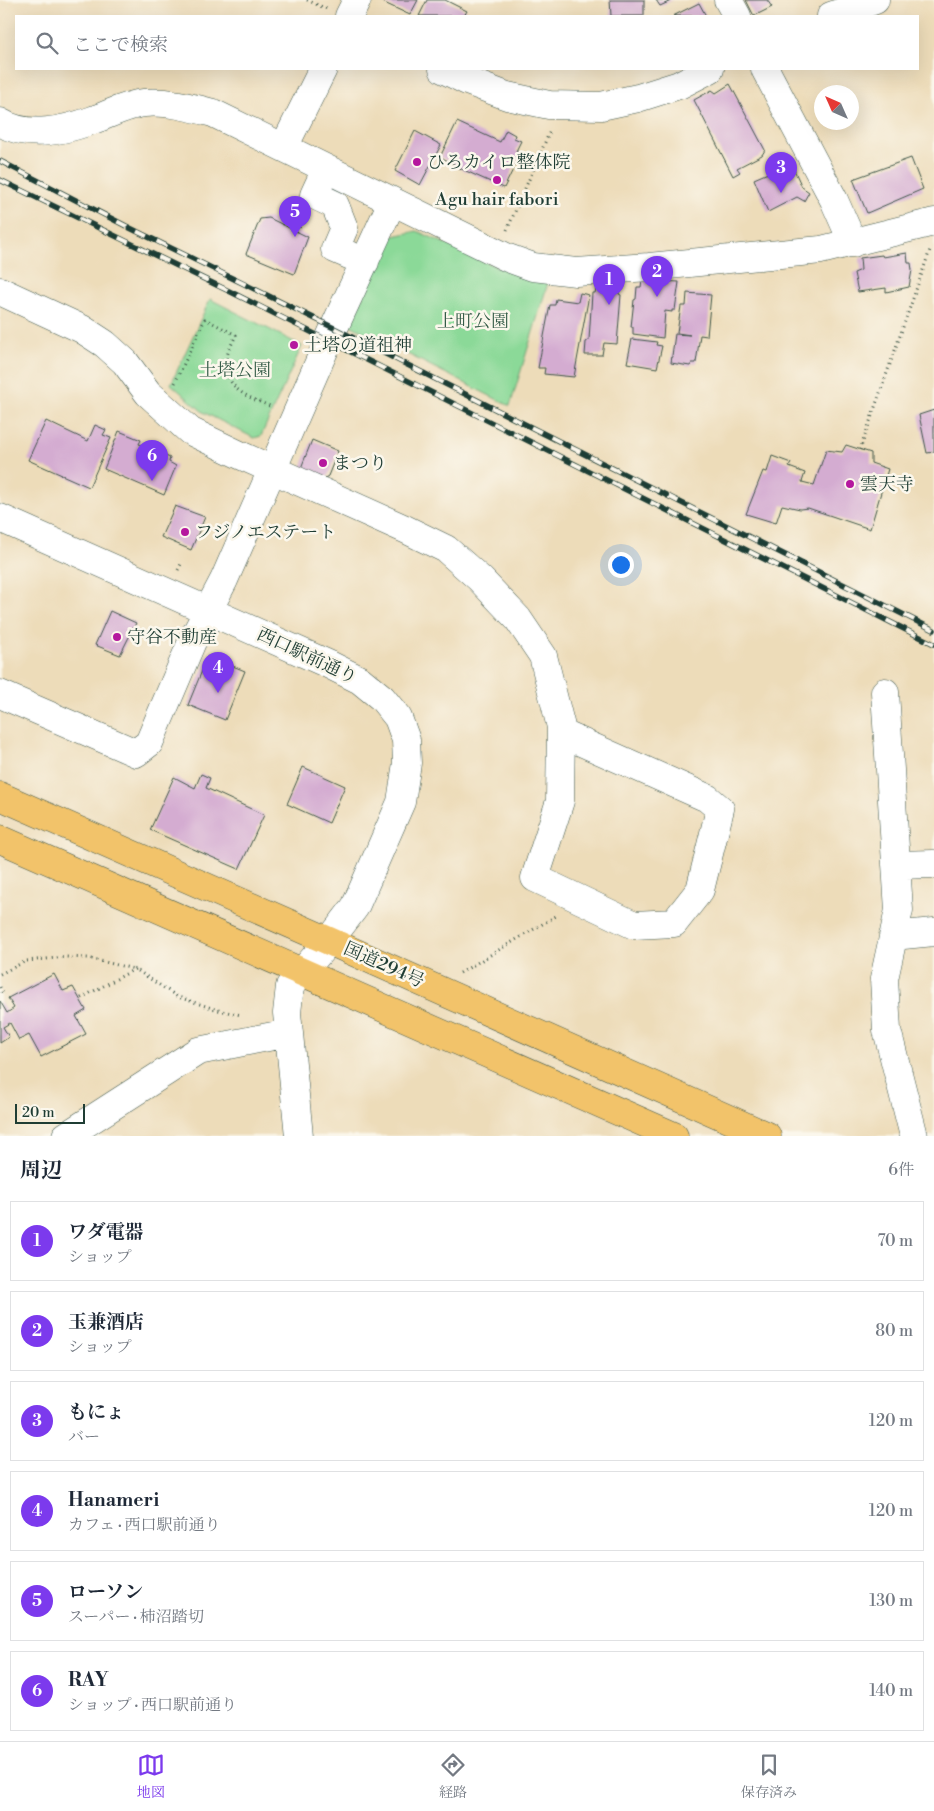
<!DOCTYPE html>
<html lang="ja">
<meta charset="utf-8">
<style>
body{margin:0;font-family:"Libre Bodoni","Noto Serif JP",serif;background:#f2f2f3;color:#1f2937}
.compass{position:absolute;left:814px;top:85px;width:45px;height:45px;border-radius:50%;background:#fff;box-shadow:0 5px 20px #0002;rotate:315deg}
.scale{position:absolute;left:15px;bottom:12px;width:70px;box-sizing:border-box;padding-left:5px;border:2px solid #1f3d34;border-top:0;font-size:14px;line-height:18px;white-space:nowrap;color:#1f3d34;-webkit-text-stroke:4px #fbf7ec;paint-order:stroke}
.you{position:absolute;left:620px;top:564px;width:18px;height:18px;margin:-12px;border:4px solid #fff;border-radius:50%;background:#1a73e8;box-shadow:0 0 0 8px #1a73e833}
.badge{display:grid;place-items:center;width:32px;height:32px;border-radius:50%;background:#7c3aed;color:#fff;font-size:16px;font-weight:700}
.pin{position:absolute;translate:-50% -41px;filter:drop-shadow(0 1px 2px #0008)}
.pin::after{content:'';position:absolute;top:26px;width:18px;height:15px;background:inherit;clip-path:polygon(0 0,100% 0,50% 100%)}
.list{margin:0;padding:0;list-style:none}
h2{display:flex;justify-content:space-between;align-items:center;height:65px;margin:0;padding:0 20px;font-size:21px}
h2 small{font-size:16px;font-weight:400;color:#747a83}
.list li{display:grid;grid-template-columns:32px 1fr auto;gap:15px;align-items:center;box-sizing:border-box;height:80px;margin:0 10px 10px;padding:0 10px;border:1px solid #e0e1e3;border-radius:0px}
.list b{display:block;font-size:19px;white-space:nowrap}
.list p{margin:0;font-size:16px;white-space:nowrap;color:#747a83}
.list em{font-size:16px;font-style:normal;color:#747a83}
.icon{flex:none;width:28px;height:28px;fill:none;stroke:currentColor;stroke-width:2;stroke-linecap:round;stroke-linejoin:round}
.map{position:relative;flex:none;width:934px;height:1136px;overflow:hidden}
.search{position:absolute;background:#fff;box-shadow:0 5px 20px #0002;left:15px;right:15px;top:15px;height:55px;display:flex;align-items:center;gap:12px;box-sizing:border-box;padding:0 18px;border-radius:0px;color:#747a83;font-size:19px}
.sheet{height:605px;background:#fff}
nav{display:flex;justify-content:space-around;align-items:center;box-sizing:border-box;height:70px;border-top:1px solid #e0e1e3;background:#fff;font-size:14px;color:#747a83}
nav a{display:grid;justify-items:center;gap:2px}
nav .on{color:#7c3aed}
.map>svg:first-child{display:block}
.green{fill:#8bd998;stroke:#558b66}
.building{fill:#d4acd1}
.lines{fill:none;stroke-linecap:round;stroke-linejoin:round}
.minor-casing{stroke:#3e5548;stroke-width:29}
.highway-casing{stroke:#3e5548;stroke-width:29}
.path{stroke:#3e5548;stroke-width:3;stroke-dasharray:1 4;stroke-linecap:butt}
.minor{stroke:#fff;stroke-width:28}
.highway{stroke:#f2c36a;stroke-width:28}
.rail-casing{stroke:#1f3d34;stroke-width:5.5}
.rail{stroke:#fbf7ec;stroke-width:4;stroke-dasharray:11;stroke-linecap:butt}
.poi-dot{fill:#b5179e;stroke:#fbf7ec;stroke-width:2}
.labels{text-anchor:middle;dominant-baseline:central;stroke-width:5;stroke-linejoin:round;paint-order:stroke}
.poi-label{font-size:18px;fill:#1f3d34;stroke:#fbf7ec;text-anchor:start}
.park-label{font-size:18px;fill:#355c48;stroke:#fbf7ec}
.street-label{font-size:18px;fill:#1f3d34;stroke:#fbf7ec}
</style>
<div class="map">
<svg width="934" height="1136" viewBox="0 0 934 1136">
<rect width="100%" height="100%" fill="#fbf7ec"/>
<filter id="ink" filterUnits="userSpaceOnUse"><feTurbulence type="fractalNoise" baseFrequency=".02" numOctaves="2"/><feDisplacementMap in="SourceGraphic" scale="10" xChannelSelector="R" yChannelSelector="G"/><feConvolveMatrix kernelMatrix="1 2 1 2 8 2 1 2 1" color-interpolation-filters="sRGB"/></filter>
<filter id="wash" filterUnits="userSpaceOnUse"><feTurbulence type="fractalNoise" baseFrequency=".0096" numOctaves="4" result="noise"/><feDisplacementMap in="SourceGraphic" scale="20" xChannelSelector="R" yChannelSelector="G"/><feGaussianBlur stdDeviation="1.12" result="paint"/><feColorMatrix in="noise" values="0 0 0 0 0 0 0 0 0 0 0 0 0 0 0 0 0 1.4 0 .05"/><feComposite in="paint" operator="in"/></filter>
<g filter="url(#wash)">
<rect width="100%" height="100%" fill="#eddcb9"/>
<!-- green -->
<path class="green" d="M417,231L495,266L520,272L548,283L510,406L350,325L389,237Z
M210,299L302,346L261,436L254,438L203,412L171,384Z"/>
<g id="blocks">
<!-- building -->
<path class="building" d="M378,0H418L410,15Z
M427,0H445L467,11L464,16H419Z
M610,0H644V16H611Z
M656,0H673L660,6Z
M746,0H767L772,7L754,16Z
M699,3L706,16H673Z
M730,84L765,150L762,155L737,168L740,172L733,176L694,100L712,90L716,93Z
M457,122L500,142L506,130L515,135L514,138L521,141L516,151L521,153L504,188L457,167L456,165L440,157Z
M415,131L441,145L420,185L395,171Z
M911,158L923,189L867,213L853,179Z
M791,163L802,187L809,192L804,201L797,197L768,212L754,179Z
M269,218L308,237L294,274L246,254L260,219Z
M907,253L908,263H911L912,270L909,287L886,292V288L858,292L854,273L861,270L860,258L882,255L883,257Z
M642,280L679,282L675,310H672V312L665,311L663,338L633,334V327H631L634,300L636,299L637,287H641Z
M596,289L619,290V294L621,295L617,344L604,343L602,355H585L586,342L589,340L592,293H595Z
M580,293L589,295L574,377L544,374L545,368H538L550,305H555L556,299L578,302Z
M687,293L711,295L707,336L700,335L696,363H692L690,366L671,363L675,334L690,335L677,333L681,306H686Z
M632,339L657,342L656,345L662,346L657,368L627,363Z
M934,410V452L927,453L919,415Z
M46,421L88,441L95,425L106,430L103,435L111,438L89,487L28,460Z
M119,431L141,440L139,444L170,458L169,462L176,466L164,495L104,469Z
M312,440L338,451L328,476L325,478L301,468Z
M846,445L871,453V463L888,469L870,529L808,508L800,509L782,505L776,523L746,514L763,471L767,472L772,456L791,463L789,467L805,473L802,482L814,485L826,450L842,452Z
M175,506L205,517L191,550L161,537Z
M110,611L136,623L120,655L95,645Z
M208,656L245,671L225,720L188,705Z
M303,767L345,786L329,823L287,804Z
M201,774L210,778L206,788L264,815L239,869L150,830L174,777L195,788Z
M54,974L63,991L73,987L86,1010L76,1016L86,1034L41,1057L29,1035L19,1040L10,1023L3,1027L9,1037L0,1043V1001L7,1013L14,1008L8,998Z"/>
</g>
</g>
<g filter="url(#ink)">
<use href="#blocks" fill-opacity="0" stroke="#3e5548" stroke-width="1"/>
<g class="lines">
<defs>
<path id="minor" d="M728,0L737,16
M349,16L357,0
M831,16L875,0
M443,69L467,81L507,96L549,105L601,106L638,98L679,85L710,69
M765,69L834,200L853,243
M0,122C27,139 66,130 93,120C110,114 126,105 144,103C168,101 190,107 213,113L508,258L533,267L576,272L649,267L821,250L934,222
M284,147L323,69
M326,169L314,195L335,205L344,228L335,249L365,262
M0,291L82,329L105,344L125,362L148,393L190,431L240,455L405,529L446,549L480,579L518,619L543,656L561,727L560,801L535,878L634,925L674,923L700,890L720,809L707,798L561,733
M0,518L328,664L360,680L382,698L398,718L406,740L407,763L401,802L355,907L329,941L290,986L287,1013L299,1136
M885,692L899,910L884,979L887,1030L914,1136
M0,694L136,753L149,743L194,637L224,580L334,328L392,202
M896,865L934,864
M893,936L934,932
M66,1136L198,1051L288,1033"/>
<path id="highway" d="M0,796L329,941L767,1136
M0,839L674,1136"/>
</defs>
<!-- minor casing -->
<use href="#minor" class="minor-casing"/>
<!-- highway casing -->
<use href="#highway" class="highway-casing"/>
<!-- path -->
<path class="path" d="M307,0L327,9
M507,230L550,131
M297,232L304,219
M175,383L205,319L236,335C233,342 228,350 227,357C222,389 248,397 272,407
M860,450L930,250
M178,570L182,562
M460,973L556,916
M0,974L26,961L66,957L88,958L134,969
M0,987L3,994
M81,998L135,969L178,997L218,1010L241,1015"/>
<!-- minor -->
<use href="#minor" class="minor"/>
<!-- highway -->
<use href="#highway" class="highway"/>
<defs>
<path id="rail" d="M0,161L128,227L334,328L934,630
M0,180L233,293L934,644"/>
</defs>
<!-- rail casing -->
<use href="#rail" class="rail-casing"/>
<!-- rail -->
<use href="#rail" class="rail"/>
</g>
</g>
<!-- markers -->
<g class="poi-dot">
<circle cx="417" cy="162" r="5"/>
<circle cx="497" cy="180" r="5"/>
<circle cx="294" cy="345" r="5"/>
<circle cx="323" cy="463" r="5"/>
<circle cx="850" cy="484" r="5"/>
<circle cx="185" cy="532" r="5"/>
<circle cx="117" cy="637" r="5"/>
</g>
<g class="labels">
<!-- poi labels -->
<g class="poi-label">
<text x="427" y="162">ひろカイロ整体院</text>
<text x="497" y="199" text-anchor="middle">Agu hair fabori</text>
<text x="304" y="345">土塔の道祖神</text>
<text x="333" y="463">まつり</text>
<text x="860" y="484">雲天寺</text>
<text x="195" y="532">フジノエステート</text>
<text x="127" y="637">守谷不動産</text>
</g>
<!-- park labels -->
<g class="park-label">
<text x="473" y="321">上町公園</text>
<text x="235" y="370">土塔公園</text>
</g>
<!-- street labels -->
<g class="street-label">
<text transform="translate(307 656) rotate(25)">西口駅前通り</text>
<text transform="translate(384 965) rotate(24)">国道294号</text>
</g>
</g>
</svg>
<svg class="compass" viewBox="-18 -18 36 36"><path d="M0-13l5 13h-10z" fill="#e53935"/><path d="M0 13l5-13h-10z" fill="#747a83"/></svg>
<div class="scale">20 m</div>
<div class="you"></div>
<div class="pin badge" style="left:609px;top:305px">1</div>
<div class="pin badge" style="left:657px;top:297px">2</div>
<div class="pin badge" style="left:781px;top:193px">3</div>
<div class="pin badge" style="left:218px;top:693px">4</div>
<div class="pin badge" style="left:295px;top:237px">5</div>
<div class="pin badge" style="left:152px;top:481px">6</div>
<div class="search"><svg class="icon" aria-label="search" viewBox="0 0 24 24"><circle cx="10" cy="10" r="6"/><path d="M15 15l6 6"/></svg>ここで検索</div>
</div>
<section class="sheet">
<h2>周辺<small>6件</small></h2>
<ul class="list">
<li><span class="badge">1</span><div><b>ワダ電器</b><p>ショップ</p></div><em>70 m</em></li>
<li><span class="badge">2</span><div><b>玉兼酒店</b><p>ショップ</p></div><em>80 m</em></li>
<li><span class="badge">3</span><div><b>もにょ</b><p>バー</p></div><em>120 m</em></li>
<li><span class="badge">4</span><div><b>Hanameri</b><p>カフェ · 西口駅前通り</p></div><em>120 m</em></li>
<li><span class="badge">5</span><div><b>ローソン</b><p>スーパー · 柿沼踏切</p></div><em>130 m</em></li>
<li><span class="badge">6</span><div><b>RAY</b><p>ショップ · 西口駅前通り</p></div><em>140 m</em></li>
</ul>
</section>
<nav>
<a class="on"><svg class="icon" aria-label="map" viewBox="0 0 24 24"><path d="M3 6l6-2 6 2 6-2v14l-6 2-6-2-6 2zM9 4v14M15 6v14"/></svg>地図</a>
<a><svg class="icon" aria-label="directions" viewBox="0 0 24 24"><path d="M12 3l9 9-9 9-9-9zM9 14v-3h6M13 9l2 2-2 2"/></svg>経路</a>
<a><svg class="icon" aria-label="saved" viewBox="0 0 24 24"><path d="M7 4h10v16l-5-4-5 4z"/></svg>保存済み</a>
</nav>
